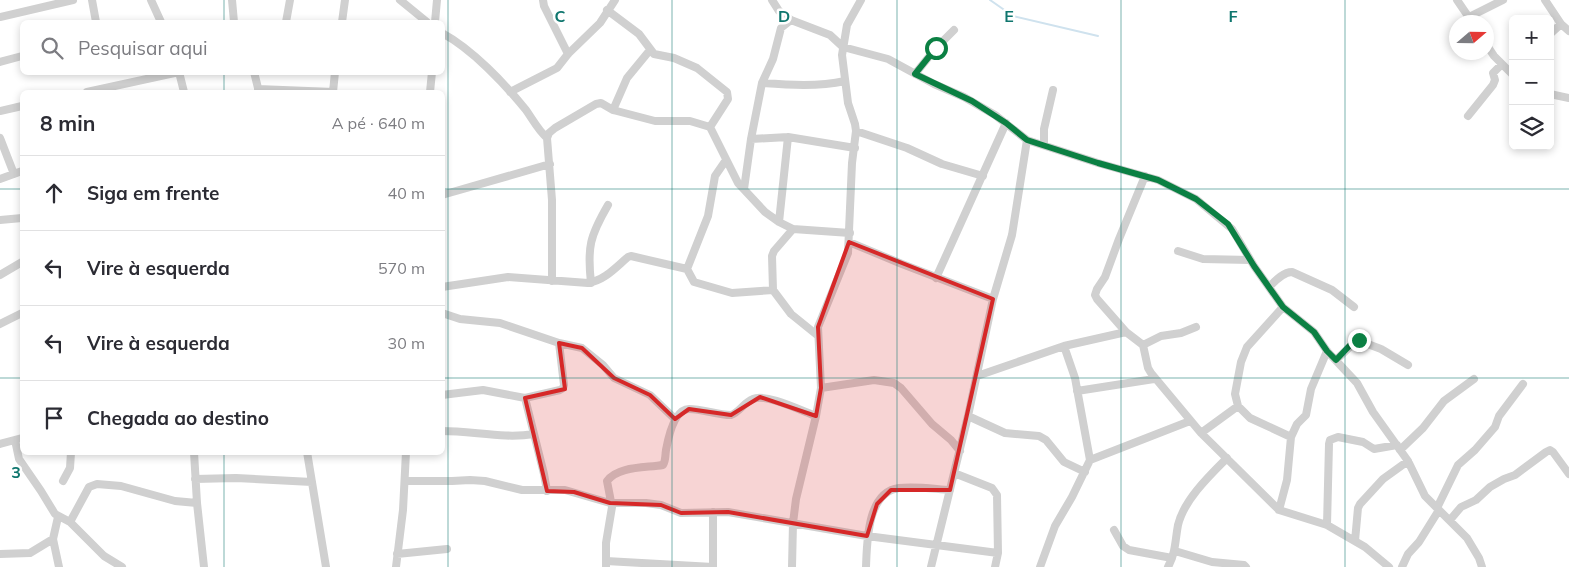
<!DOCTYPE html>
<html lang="pt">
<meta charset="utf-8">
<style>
body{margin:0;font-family:Mulish,sans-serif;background:#f2f2f3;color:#2b2b33}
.controls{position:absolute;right:15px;top:15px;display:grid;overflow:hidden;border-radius:8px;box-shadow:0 2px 8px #0003}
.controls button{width:45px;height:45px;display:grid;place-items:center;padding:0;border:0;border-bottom:1px solid #e1e1e2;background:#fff;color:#2b2b33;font:25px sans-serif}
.compass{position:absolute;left:1449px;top:15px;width:45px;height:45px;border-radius:50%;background:#fff;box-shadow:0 2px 8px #0003;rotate:70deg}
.stop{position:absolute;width:15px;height:15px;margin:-11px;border:4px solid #0b8043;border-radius:50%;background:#fff}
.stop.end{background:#0b8043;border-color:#fff;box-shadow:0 1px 5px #0008}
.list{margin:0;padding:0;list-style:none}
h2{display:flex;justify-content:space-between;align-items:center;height:65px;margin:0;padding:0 20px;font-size:21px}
h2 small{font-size:16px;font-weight:400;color:#7c7c81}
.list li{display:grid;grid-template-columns:32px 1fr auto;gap:15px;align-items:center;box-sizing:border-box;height:75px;padding:0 20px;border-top:1px solid #e1e1e2}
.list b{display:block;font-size:19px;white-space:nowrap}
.list em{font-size:16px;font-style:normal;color:#7c7c81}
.icon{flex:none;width:28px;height:28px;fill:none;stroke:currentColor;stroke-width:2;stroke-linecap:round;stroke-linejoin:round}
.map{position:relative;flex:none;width:1569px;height:567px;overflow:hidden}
.search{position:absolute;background:#fff;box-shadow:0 2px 8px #0003;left:20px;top:20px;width:425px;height:55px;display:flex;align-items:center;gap:12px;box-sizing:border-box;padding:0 18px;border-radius:8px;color:#7c7c81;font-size:19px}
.panel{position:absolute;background:#fff;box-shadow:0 2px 8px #0003;left:20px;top:90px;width:425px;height:365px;border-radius:8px}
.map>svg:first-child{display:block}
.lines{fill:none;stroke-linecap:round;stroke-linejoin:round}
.stream{stroke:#cfe2ee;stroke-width:2}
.minor{stroke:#d0d0d0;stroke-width:8}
.route{stroke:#0b8043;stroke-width:6}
.marked{fill:#d62828;fill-opacity:0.2;stroke:#d62828;stroke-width:4;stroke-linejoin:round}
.grid{fill:none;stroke:#0f766e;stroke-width:1;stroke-opacity:0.55}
.grid-label{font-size:16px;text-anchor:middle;font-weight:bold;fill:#0f766e;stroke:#fff;stroke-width:5;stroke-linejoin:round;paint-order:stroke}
</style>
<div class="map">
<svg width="1569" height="567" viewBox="0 0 1569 567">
<rect width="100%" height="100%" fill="#fff"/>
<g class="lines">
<!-- stream -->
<path class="stream" d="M990,0L1013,16L1098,36"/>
<!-- minor -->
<path class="minor" d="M92,0L96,22
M151,0L161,22
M232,0L234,22
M400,0L427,22
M543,0L544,6L568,54
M772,0L779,11L791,20L830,35L843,47L888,59L934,84L964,97L995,115L1027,140L1098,163L1158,180L1196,199L1232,229L1254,266L1283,307L1314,332L1327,351L1357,383L1373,412L1408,461L1425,496L1467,538L1479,558L1482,567
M1457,0L1472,22
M1545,0L1561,24L1569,31
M607,10L639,34L654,54L674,58L697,68L727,92L728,99L710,127
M0,17L73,0
M1469,17L1503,0
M286,22L290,0
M342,22L345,0
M435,22L437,0
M442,33C472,49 505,84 526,110C533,120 538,130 547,138
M1550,34L1561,24
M1486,44L1494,56L1513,75
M0,62L22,56
M254,72L259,92
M915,74L936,48L954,30
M762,83C789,85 818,87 845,81
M258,89L333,92
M87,92L179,72L184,92
M333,92L335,72
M430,92L432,72
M510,92L557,68L568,54L600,23L615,0
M1550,94L1569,98
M613,110L627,78L650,50
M0,111L22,106
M1468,116L1493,85L1495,80L1493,73L1501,65
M856,131L907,148L942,164L983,176
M0,138L14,174
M751,139L788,137L855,148
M1044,144V129L1053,90
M1145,176L1119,239L1105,277L1097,289L1095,295L1097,299L1126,332L1143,345L1148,368L1151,373L1201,433L1279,510L1327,525L1365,547L1389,567
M0,179L22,171
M744,189L751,139L762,83L773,59L781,28L791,20
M442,195L550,164
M0,220L22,218
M779,222L788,137
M793,229L774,251L772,256L773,290L791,314L817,335
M849,242L902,264L993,299
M1178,251L1203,259L1250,260
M687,269L708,216L715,176L726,160
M0,275L22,262
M936,278L1006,123
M552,281V200L547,138L549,133L555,128L596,104L601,103L613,110L655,121H690L710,127L738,183L765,212L779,222L793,229L850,233
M591,283C587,247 590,236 608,205
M442,287L508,277L588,283C605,280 615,268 628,257L631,256L687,269L694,282L732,293L773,290
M1269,287C1275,281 1283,272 1292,272L1332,290L1354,307
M1283,307L1247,347L1241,362L1235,394L1238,406L1250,418L1291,437
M442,313L460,319L500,323L559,343L582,348L603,365L614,378L650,395L675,419
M0,324L22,313
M1143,345L1161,336L1181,333L1196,327
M1336,360L1357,340L1381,349L1408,365
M977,376L1064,346L1126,332
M821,388L874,380L894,383L901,388L932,424L951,440L960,451
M1077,391L1154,379
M442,395L483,390L525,398L560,390L563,388L564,385L559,343
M525,398L544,474L547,491
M968,416L1005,433L1039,436L1046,440L1064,462L1085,472
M442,431C473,431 504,439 534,434
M1201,433L1238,406
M15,440L19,459L41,491L55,514L70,522L104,556L122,567
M0,444L22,438
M1400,450L1423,428L1444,401L1474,379
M194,452L197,503L204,567
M307,452L326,567
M1090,460L1190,421
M954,473L992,488L997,495L998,553L995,567
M195,479L236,478L312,482
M63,481L70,468L71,452
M405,481H452L470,480L485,481L522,490H565L610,503H646L661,505L681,513L728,512L867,536L998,553
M1437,508L1458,465L1475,450L1495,427L1499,416L1523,384
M1279,510L1287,480L1291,437L1297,424L1306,415L1311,389L1327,351
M58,517L53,539L59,567
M1450,520L1461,507L1476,500L1490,487L1504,479L1515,475L1546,452L1550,450L1553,452L1569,474
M70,522L89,487L97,484L121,486L175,501L197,503
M1327,525L1329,444L1330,440L1338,437L1363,442L1374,449L1397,445
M1114,530L1123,546L1129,550L1172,558
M1355,541L1358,508L1360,504L1383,479L1408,461
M1175,551L1212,562L1244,565L1246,567
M0,554L30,553L53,539
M397,554L447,549
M606,561L713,567
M396,567L403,510L406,452
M606,567V543L612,507L607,481C618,466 645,468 663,465C666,460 665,456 666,450C668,439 674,409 689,409C703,409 717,415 731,415C740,412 744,402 753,399C766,393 802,411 816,416
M713,567V512
M792,567L793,523L796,499L816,416L821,388L818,327L848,253L852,163L856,131L855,124L848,103L842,55L847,25L861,0
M866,567C867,542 867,492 899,488C916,486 934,489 950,490
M931,567L968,416L993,299L1012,235L1027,140
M1040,567L1055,526L1072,497L1090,460L1075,378L1064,346
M1168,567C1176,552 1175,541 1178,525C1184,500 1209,476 1227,458
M1402,567L1408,554L1419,542L1439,510"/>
</g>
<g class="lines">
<!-- route -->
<path class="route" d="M936,48L915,74L972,101L1006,123L1027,140L1098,163L1158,180L1196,199L1228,224L1254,266L1283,307L1314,332L1327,351L1336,360L1354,341L1359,340"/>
</g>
<!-- marked area -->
<path class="marked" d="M849,242L993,299L950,490H891L877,504L867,536L728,512L681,513L661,505L610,503L574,492L547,491L525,398L565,389L559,343L582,348L614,378L650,395L675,419L689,409L731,415L760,397L816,416L821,388L818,327Z"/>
<!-- grid -->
<path class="grid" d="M224,0V22M448,0V567M672,0V567M897,0V567M1121,0V567M1345,0V567M224,72V92M0,189H22M442,189H1569M0,378H22M442,378H1569M224,452V567"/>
<g class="grid-label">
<text x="560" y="22">C</text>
<text x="784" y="22">D</text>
<text x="1009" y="22">E</text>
<text x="1233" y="22">F</text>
<text x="16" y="478">3</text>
</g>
</svg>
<div class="controls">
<button>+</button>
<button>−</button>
<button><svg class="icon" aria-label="layers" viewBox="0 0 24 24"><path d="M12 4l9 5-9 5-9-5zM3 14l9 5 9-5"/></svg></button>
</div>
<svg class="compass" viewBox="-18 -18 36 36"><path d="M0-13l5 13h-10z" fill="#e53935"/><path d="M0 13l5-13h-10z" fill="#7c7c81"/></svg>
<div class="stop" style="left:936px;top:48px"></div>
<div class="stop end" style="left:1359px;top:340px"></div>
<div class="search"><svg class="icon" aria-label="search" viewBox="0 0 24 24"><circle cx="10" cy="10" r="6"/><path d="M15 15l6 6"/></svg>Pesquisar aqui</div>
<section class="panel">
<h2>8 min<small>A pé · 640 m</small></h2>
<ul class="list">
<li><svg class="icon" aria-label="ahead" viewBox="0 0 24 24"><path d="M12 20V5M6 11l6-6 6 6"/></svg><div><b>Siga em frente</b></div><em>40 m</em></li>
<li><svg class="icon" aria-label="left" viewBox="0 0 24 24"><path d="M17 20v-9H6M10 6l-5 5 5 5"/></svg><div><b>Vire à esquerda</b></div><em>570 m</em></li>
<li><svg class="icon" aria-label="left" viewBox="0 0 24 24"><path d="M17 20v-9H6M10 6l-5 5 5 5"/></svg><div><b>Vire à esquerda</b></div><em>30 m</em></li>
<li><svg class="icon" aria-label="arrive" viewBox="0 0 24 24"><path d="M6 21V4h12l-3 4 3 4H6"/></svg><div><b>Chegada ao destino</b></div></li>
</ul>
</section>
</div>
